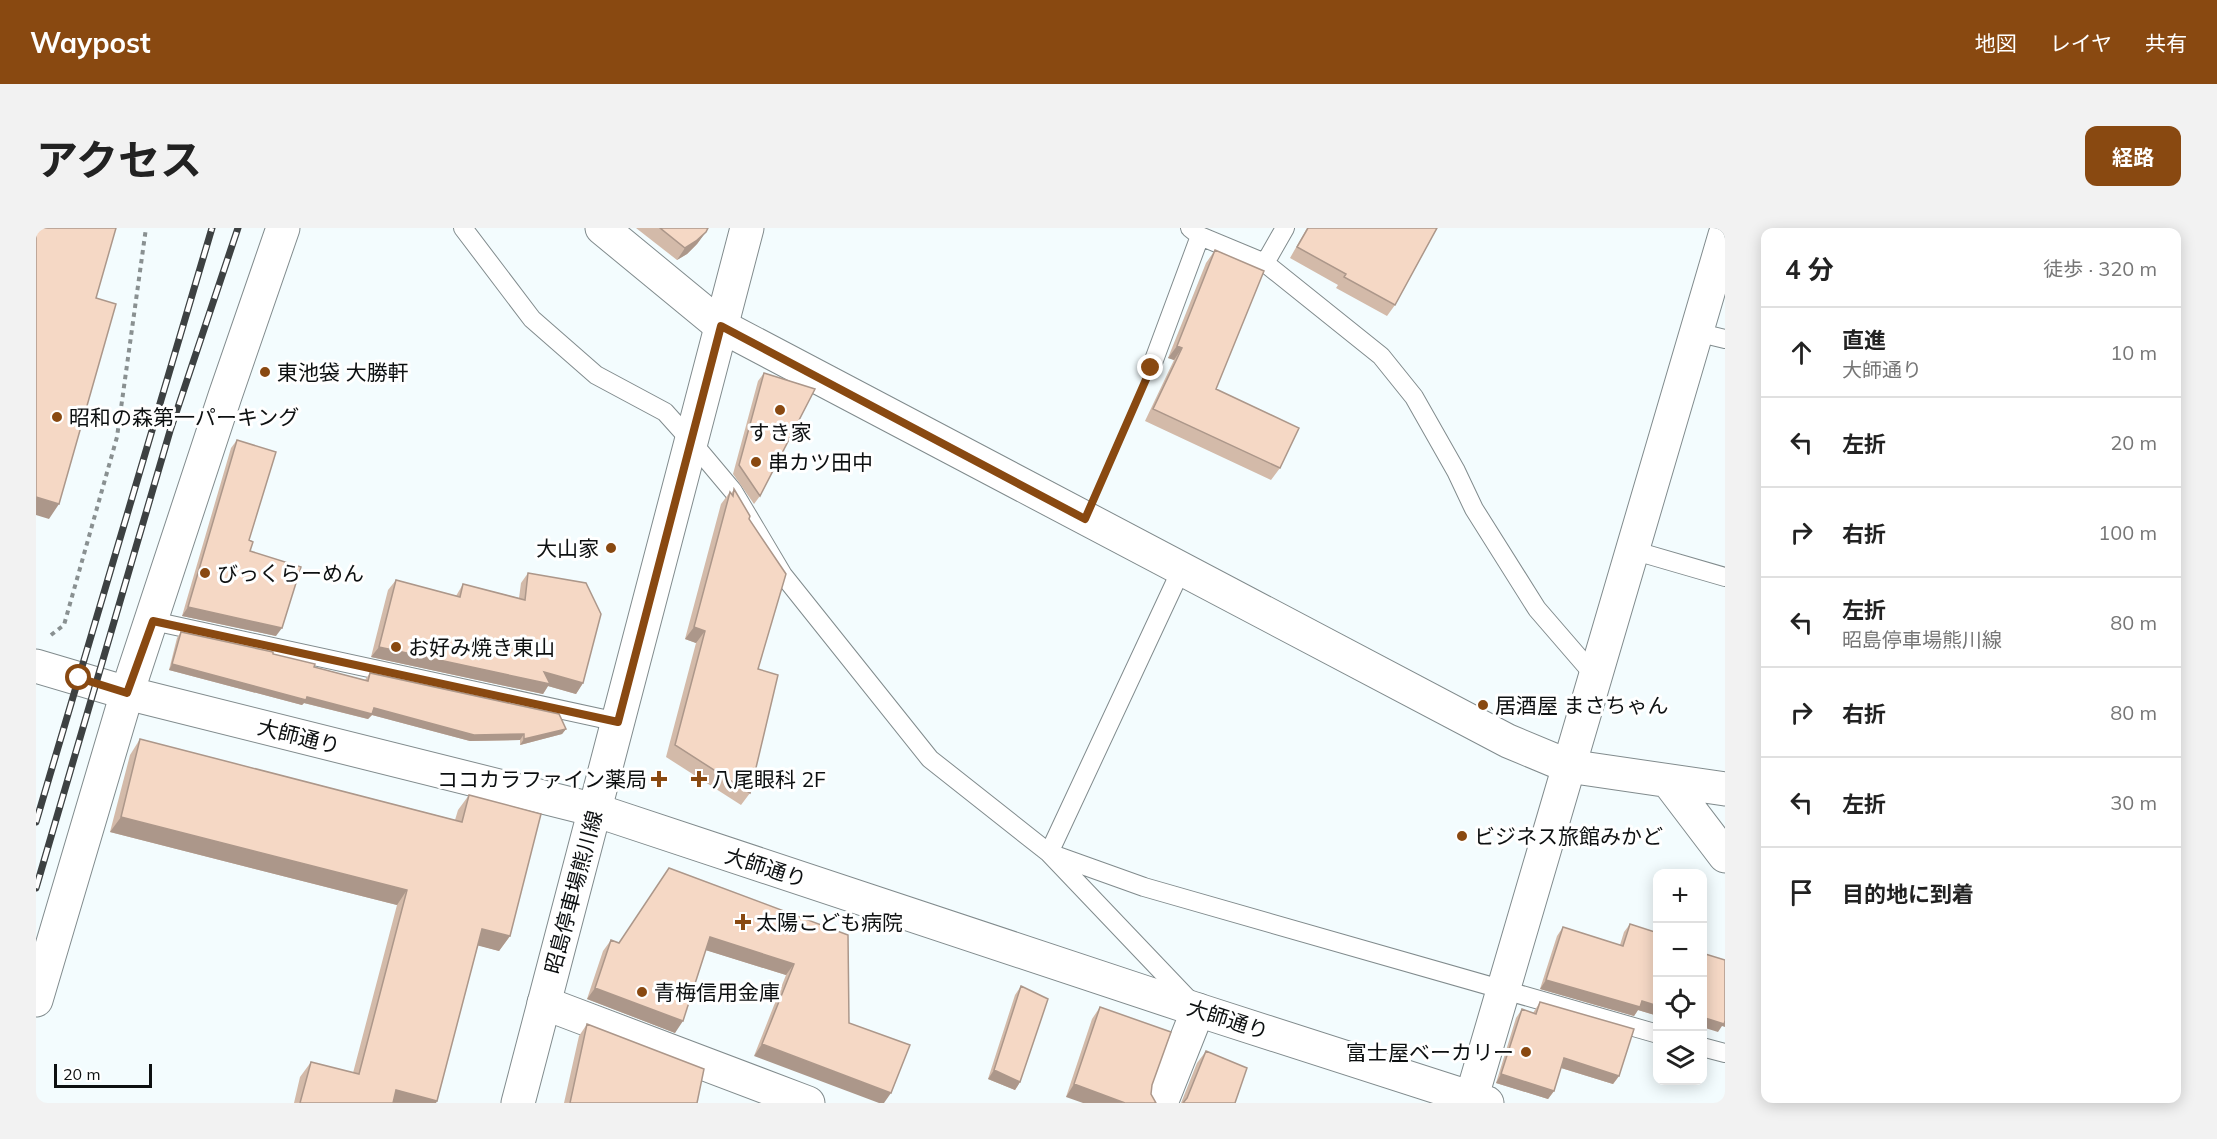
<!DOCTYPE html>
<html lang="ja">
<meta charset="utf-8">
<style>
body{margin:0;font-family:Mulish,"Noto Sans JP",sans-serif;background:#f2f2f2;color:#222}
.controls{position:absolute;right:18px;bottom:18px;display:grid;overflow:hidden;border-radius:12px;box-shadow:0 3px 15px #0003}
.controls button{width:54px;height:54px;display:grid;place-items:center;padding:0;border:0;border-bottom:2px solid #e0e0e0;background:#fff;color:#222;font:30px sans-serif}
.scale{position:absolute;left:18px;bottom:15px;width:98px;box-sizing:border-box;padding-left:6px;border:3px solid #0d1011;border-top:0;font-size:16px;line-height:21px;white-space:nowrap;color:#0d1011;-webkit-text-stroke:4px #fff;paint-order:stroke}
.stop{position:absolute;width:18px;height:18px;margin:-14px;border:4px solid #894911;border-radius:50%;background:#fff}
.stop.end{background:#894911;border-color:#fff;box-shadow:0 2px 6px #0008}
.list{margin:0;padding:0;list-style:none}
h2{display:flex;justify-content:space-between;align-items:center;height:78px;margin:0;padding:0 24px;font-size:26px}
h2 small{font-size:20px;font-weight:400;color:#767676}
.list li{display:grid;grid-template-columns:39px 1fr auto;gap:18px;align-items:center;box-sizing:border-box;height:90px;padding:0 24px;border-top:2px solid #e0e0e0}
.list b{display:block;font-size:22px;white-space:nowrap}
.list p{margin:0;font-size:20px;white-space:nowrap;color:#767676}
.list em{font-size:20px;font-style:normal;color:#767676}
.icon{flex:none;width:33px;height:33px;fill:none;stroke:currentColor;stroke-width:2;stroke-linecap:round;stroke-linejoin:round}
.map{position:relative;flex:none;width:1689px;height:875px;overflow:hidden;border-radius:12px}
header{display:flex;align-items:center;gap:36px;box-sizing:border-box;height:84px;padding:0 30px;background:#894911;color:#fff}
header strong{font-size:28px}
nav{display:flex;gap:33px;margin-inline-start:auto;font-size:21px}
.intro{display:flex;align-items:center;justify-content:space-between;box-sizing:border-box;height:144px;padding:0 36px}
h1{margin:0;font-size:42px}
.button{padding:15px 27px;border-radius:12px;background:#894911;color:#fff;font-size:21px;font-weight:700}
main{display:flex;gap:36px;padding:0 36px}
aside{flex:1;background:#fff;border-radius:12px;box-shadow:0 3px 15px #0003}
.map>svg:first-child{display:block}
.lines{fill:none;stroke-linecap:round;stroke-linejoin:round}
.service-casing{stroke:#818b8d;stroke-width:20}
.minor-casing{stroke:#818b8d;stroke-width:35}
.tertiary-casing{stroke:#818b8d;stroke-width:35}
.secondary-casing{stroke:#818b8d;stroke-width:35}
.path{stroke:#899091;stroke-width:4;stroke-dasharray:4.5 4.5;stroke-linecap:butt}
.service{stroke:#fff;stroke-width:18}
.minor{stroke:#fff;stroke-width:33}
.tertiary{stroke:#fff;stroke-width:33}
.secondary{stroke:#fff;stroke-width:33}
.rail-casing{stroke:#3d4142;stroke-width:7}
.rail{stroke:#fff;stroke-width:4.5;stroke-dasharray:14;stroke-linecap:butt}
.wall{fill:#d3baa9}
.shaded-wall{fill:#ac978a}
.building{fill:#f5d8c5;stroke:#ac978a;stroke-width:1.5}
.route{stroke:#894911;stroke-width:8}
.poi-dot{fill:#894911;stroke:#fff;stroke-width:2}
.labels{text-anchor:middle;dominant-baseline:central;stroke-width:6;stroke-linejoin:round;paint-order:stroke}
.poi-label{font-size:21px;fill:#0d1011;stroke:#fff;text-anchor:start}
.street-label{font-size:21px;fill:#0d1011;stroke:#fff}
</style>
<header>
<strong>Waypost</strong>
<nav><a>地図</a><a>レイヤ</a><a>共有</a></nav>
</header>
<div class="intro"><h1>アクセス</h1><a class="button">経路</a></div>
<main>
<div class="map">
<svg width="1689" height="875" viewBox="0 0 1689 875">
<rect width="100%" height="100%" fill="#f3fcfe"/>
<g class="lines">
<defs>
<path id="service" d="M427,0L496,91L560,147L629,184L655,213L697,263L747,347L894,531L1013,625L1155,774
M1154,0L1164,8L1229,35L1345,128L1378,169L1420,243L1438,281L1501,381L1558,447
M1229,35L1249,0
M1660,104L1689,111
M1115,140L1164,8
M1596,322L1689,349
M1145,342L1013,625L1108,659L1622,806
M117,393L582,494
M1666,819L1689,825"/>
<path id="minor" d="M566,0L685,98L1472,513L1532,538L1689,561
M1632,553L1689,628
M0,772L91,465L189,168L247,0
M508,775L772,875
M1125,875L1162,782"/>
<path id="tertiary" d="M0,438L91,465L559,582L1162,782L1451,875
M1434,875L1689,7"/>
<path id="secondary" d="M482,875L711,0"/>
</defs>
<!-- service casing -->
<use href="#service" class="service-casing"/>
<!-- minor casing -->
<use href="#minor" class="minor-casing"/>
<!-- tertiary casing -->
<use href="#tertiary" class="tertiary-casing"/>
<!-- secondary casing -->
<use href="#secondary" class="secondary-casing"/>
<!-- path -->
<path class="path" d="M1063,260L1105,163
M15,407L28,397L81,209L110,0"/>
<!-- service -->
<use href="#service" class="service"/>
<!-- minor -->
<use href="#minor" class="minor"/>
<!-- tertiary -->
<use href="#tertiary" class="tertiary"/>
<!-- secondary -->
<use href="#secondary" class="secondary"/>
<defs>
<path id="rail" d="M0,594L176,0
M0,660L134,203L202,0"/>
</defs>
<!-- rail casing -->
<use href="#rail" class="rail-casing"/>
<!-- rail -->
<use href="#rail" class="rail"/>
</g>
<!-- wall -->
<path class="wall" d="M600,0H672L661,16L651,26L641,32Z
M1271,0H1401L1359,77L1351,88L1300,60L1302,57L1254,30Z
M1179,22L1180,161L1244,240L1235,252L1109,193L1138,132L1132,130L1170,35Z
M728,145L724,268L718,276L697,246L722,153Z
M201,212L214,323L240,408L146,388L195,220Z
M698,261L713,291L722,441L714,565L705,577L630,529L660,415L649,411L685,276L694,264L695,266Z
M492,345L547,455L540,466L512,458L507,466L335,429L352,362L360,352L420,368L427,356L483,370L485,355Z
M145,404L237,426L278,439L329,452L334,445L530,501L526,506L484,517V512L434,513L336,487L332,491L268,475L266,477L133,442L141,410Z
M104,511L419,592L422,582L433,567L474,708L463,723L442,717L400,875H258L264,849L275,834L317,845L361,677L74,604L94,527Z
M1594,696L1622,705V788L1602,782L1598,788L1504,761L1521,708L1527,699L1584,717L1588,704Z
M812,707L718,828L750,747L670,722L639,805L551,771L567,723L575,712L583,715Z
M985,758L984,854L979,862L952,851L979,767Z
M1504,774L1583,848L1577,856L1525,840L1518,863L1512,871L1460,855L1480,790L1486,781L1497,785Z
M1064,779L1116,857L1115,866L1118,874L1030,869L1056,791Z
M551,796L661,875H528L543,808Z
M1170,823L1199,875H1145L1161,835Z"/>
<!-- shaded-wall -->
<path class="shaded-wall" d="M670,4L661,16L651,26L641,32L649,20Z
M1141,118L1146,120L1138,132L1132,130Z
M0,269L23,276L13,291L0,287Z
M152,379L246,400L240,408L146,388Z
M658,399L669,403L660,415L649,411Z
M343,419L508,444L547,455L540,466L512,458L507,466L335,429Z
M136,436L271,469L488,506L484,512L434,513L336,487L332,491L268,475L266,477L133,442Z
M530,501L526,506L484,517L488,511Z
M85,589L371,662L361,677L74,604Z
M446,701L474,708L463,723L436,716Z
M674,709L758,736L750,747L666,721Z
M1510,752L1606,773L1622,778V788L1602,782L1598,788L1504,761Z
M559,760L647,793L639,805L551,771Z
M1666,789L1689,791V799L1686,798L1682,804L1666,799Z
M726,816L855,865L848,875H843L718,828Z
M1528,830L1583,848L1577,856L1522,839Z
M958,842L984,854L979,862L952,851Z
M1465,846L1518,863L1512,871L1460,855Z
M1038,856L1089,875H1047L1030,869Z
M360,862L401,873L400,875H351Z"/>
<!-- building -->
<path class="building" d="M0,0H80L60,70L80,76L23,276L0,269Z
M624,0H672L670,4L660,13L649,20Z
M1272,0H1401L1359,77L1308,49L1310,46L1261,19Z
M1179,22L1228,43L1180,161L1263,200L1244,240L1117,181L1146,120L1141,118Z
M728,145L779,161L724,268L703,237Z
M201,212L240,224L213,312L217,314L214,323L265,339L246,400L152,379Z
M698,261L714,288L713,291L750,346L722,441L742,447L714,565L639,517L669,403L658,399L694,264L697,268Z
M492,345L550,355L565,386L547,455L508,444L514,456L343,419L360,352L424,369L427,356L489,372Z
M145,404L237,424V426L279,436L278,439L332,453L334,445L523,486L530,501L488,511V506L438,507L338,480L336,486L271,469L270,472L136,436Z
M104,511L426,594L433,567L505,586L474,708L446,701L401,873L360,862L357,875H264L275,834L323,846L371,662L85,589Z
M633,640L812,707L813,795L874,817L855,865L726,816L758,736L674,709L647,793L559,760L575,712L583,715Z
M1594,696L1622,705V778L1606,773L1604,779L1510,752L1527,699L1587,718Z
M1666,725L1689,732V793L1688,796L1666,789Z
M985,758L1012,771L984,854L958,842Z
M1504,774L1598,801L1583,848L1528,830L1518,863L1465,846L1486,781L1500,786Z
M1064,779L1135,804L1116,857L1115,866L1120,875H1089L1038,856Z
M551,796L668,841L661,875H534Z
M1170,823L1211,840L1199,875H1147L1151,870Z"/>
<g class="lines">
<!-- route -->
<path class="route" d="M43,450L91,465L117,393L582,494L685,98L1049,291L1115,140"/>
</g>
<!-- markers -->
<g class="poi-dot">
<circle cx="229" cy="144" r="6"/>
<circle cx="744" cy="182" r="6"/>
<circle cx="21" cy="189" r="6"/>
<circle cx="720" cy="234" r="6"/>
<circle cx="575" cy="320" r="6"/>
<circle cx="169" cy="345" r="6"/>
<circle cx="360" cy="419" r="6"/>
<circle cx="1447" cy="477" r="6"/>
<path d="M620 542h6v6h6v6h-6v6h-6v-6h-6v-6h6z"/>
<path d="M660 542h6v6h6v6h-6v6h-6v-6h-6v-6h6z"/>
<circle cx="1426" cy="608" r="6"/>
<path d="M704 685h6v6h6v6h-6v6h-6v-6h-6v-6h6z"/>
<circle cx="606" cy="764" r="6"/>
<circle cx="1490" cy="824" r="6"/>
</g>
<g class="labels">
<!-- poi labels -->
<g class="poi-label">
<text x="241" y="144">東池袋 大勝軒</text>
<text x="33" y="189">昭和の森第一パーキング</text>
<text x="744" y="204" text-anchor="middle">すき家</text>
<text x="732" y="234">串カツ田中</text>
<text x="563" y="320" text-anchor="end">大山家</text>
<text x="181" y="345">びっくらーめん</text>
<text x="372" y="419">お好み焼き東山</text>
<text x="1459" y="477">居酒屋 まさちゃん</text>
<text x="611" y="551" text-anchor="end">ココカラファイン薬局</text>
<text x="676" y="551">八尾眼科 2F</text>
<text x="1438" y="608">ビジネス旅館みかど</text>
<text x="720" y="694">太陽こども病院</text>
<text x="618" y="764">青梅信用金庫</text>
<text x="1478" y="824" text-anchor="end">富士屋ベーカリー</text>
</g>
<!-- street labels -->
<g class="street-label">
<text transform="translate(263 508) rotate(14)">大師通り</text>
<text transform="translate(730 639) rotate(18)">大師通り</text>
<text transform="translate(537 664) rotate(-75)">昭島停車場熊川線</text>
<text transform="translate(1192 791) rotate(18)">大師通り</text>
</g>
</g>
</svg>
<div class="controls">
<button>+</button>
<button>−</button>
<button><svg class="icon" aria-label="locate" viewBox="0 0 24 24"><circle cx="12" cy="12" r="6"/><path d="M12 2v4M12 18v4M2 12h4M18 12h4"/></svg></button>
<button><svg class="icon" aria-label="layers" viewBox="0 0 24 24"><path d="M12 4l9 5-9 5-9-5zM3 14l9 5 9-5"/></svg></button>
</div>
<div class="scale">20 m</div>
<div class="stop" style="left:43px;top:450px"></div>
<div class="stop end" style="left:1115px;top:140px"></div>
</div>
<aside>
<h2>4 分<small>徒歩 · 320 m</small></h2>
<ul class="list">
<li><svg class="icon" aria-label="ahead" viewBox="0 0 24 24"><path d="M12 20V5M6 11l6-6 6 6"/></svg><div><b>直進</b><p>大師通り</p></div><em>10 m</em></li>
<li><svg class="icon" aria-label="left" viewBox="0 0 24 24"><path d="M17 20v-9H6M10 6l-5 5 5 5"/></svg><div><b>左折</b></div><em>20 m</em></li>
<li><svg class="icon" aria-label="right" viewBox="0 0 24 24"><path d="M7 20v-9h11M14 6l5 5-5 5"/></svg><div><b>右折</b></div><em>100 m</em></li>
<li><svg class="icon" aria-label="left" viewBox="0 0 24 24"><path d="M17 20v-9H6M10 6l-5 5 5 5"/></svg><div><b>左折</b><p>昭島停車場熊川線</p></div><em>80 m</em></li>
<li><svg class="icon" aria-label="right" viewBox="0 0 24 24"><path d="M7 20v-9h11M14 6l5 5-5 5"/></svg><div><b>右折</b></div><em>80 m</em></li>
<li><svg class="icon" aria-label="left" viewBox="0 0 24 24"><path d="M17 20v-9H6M10 6l-5 5 5 5"/></svg><div><b>左折</b></div><em>30 m</em></li>
<li><svg class="icon" aria-label="arrive" viewBox="0 0 24 24"><path d="M6 21V4h12l-3 4 3 4H6"/></svg><div><b>目的地に到着</b></div></li>
</ul>
</aside>
</main>
